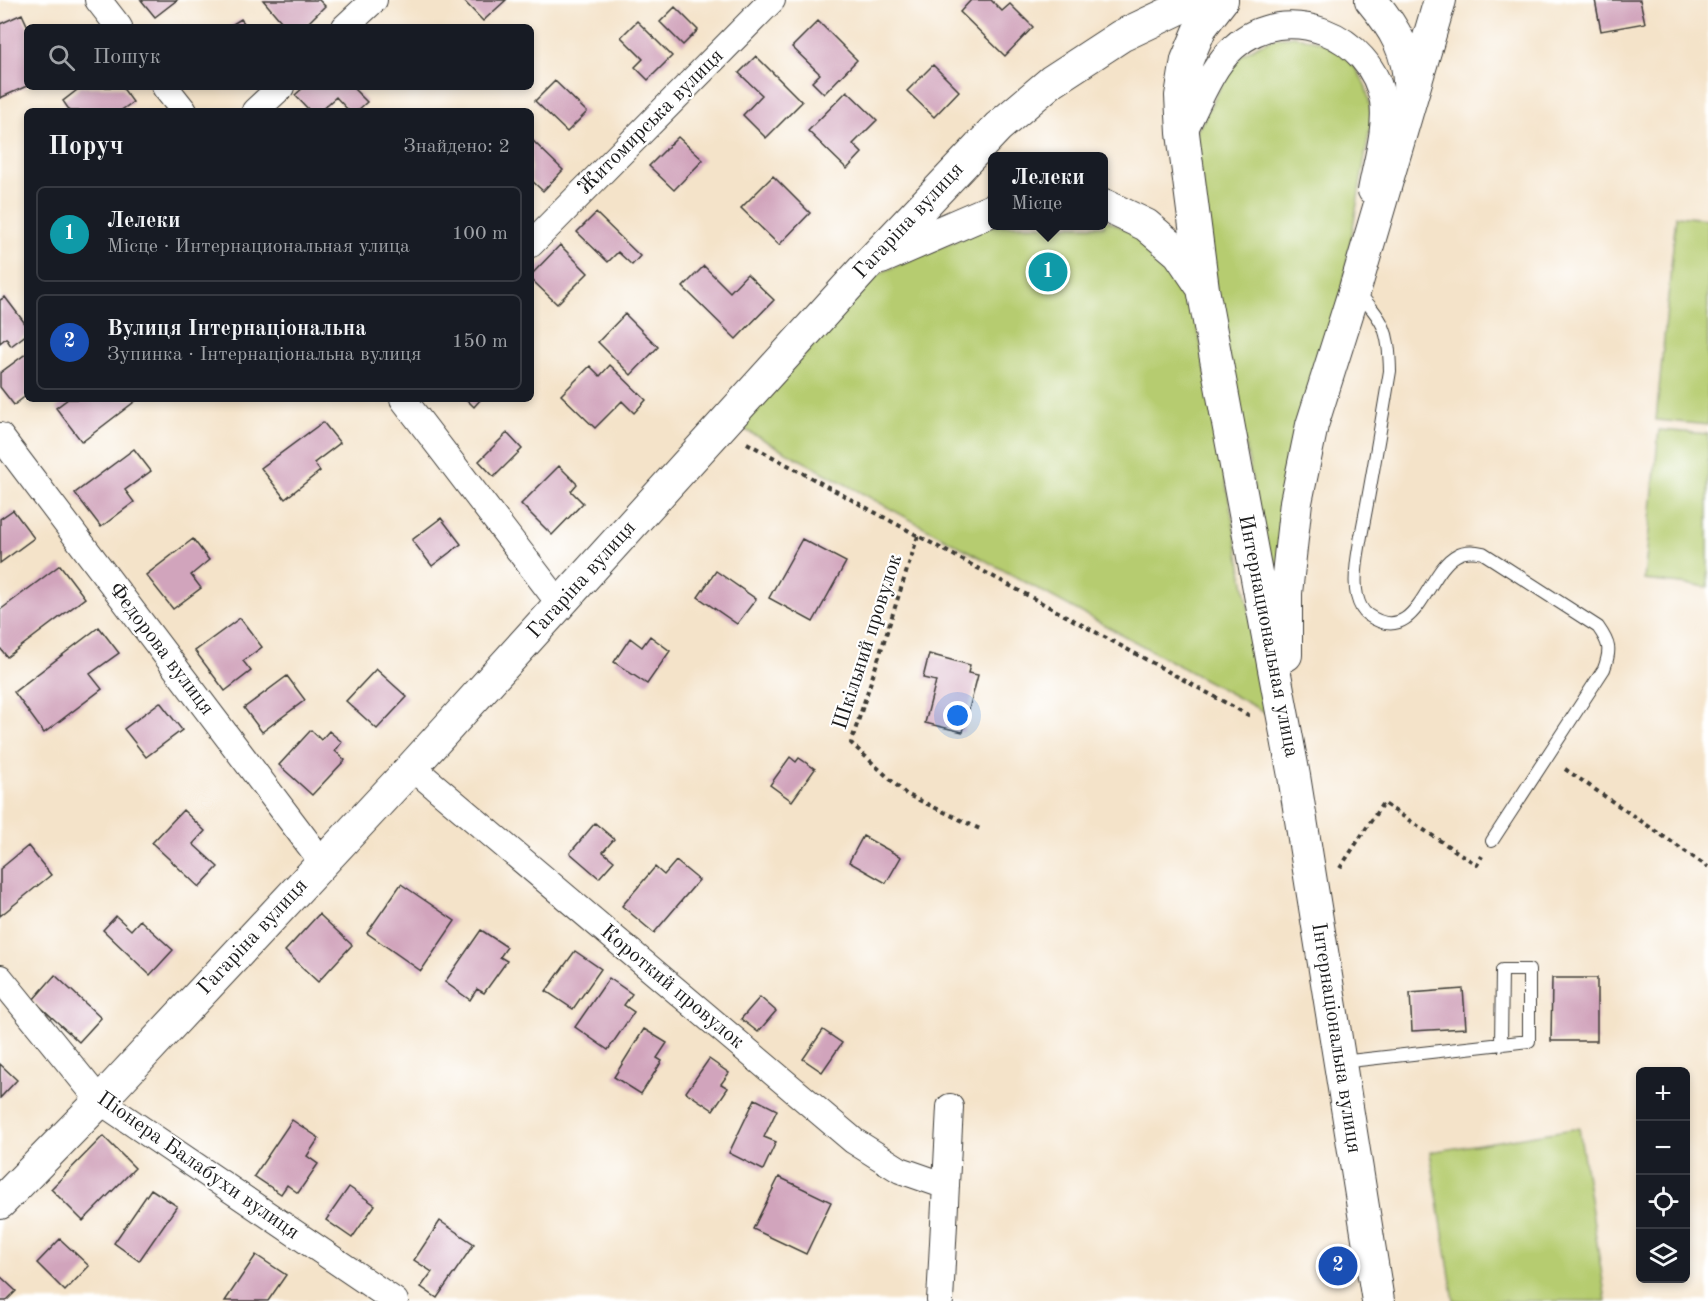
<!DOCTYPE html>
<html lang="uk">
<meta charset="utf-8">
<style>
body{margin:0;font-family:"Old Standard TT",serif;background:#242831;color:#f1f3f6}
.controls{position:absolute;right:18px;bottom:18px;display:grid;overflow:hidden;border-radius:9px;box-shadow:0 3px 9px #0003}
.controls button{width:54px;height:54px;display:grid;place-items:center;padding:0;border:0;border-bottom:2px solid #363941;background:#171b24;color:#f1f3f6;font:30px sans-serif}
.you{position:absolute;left:958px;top:716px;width:21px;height:21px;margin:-15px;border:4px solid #fff;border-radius:50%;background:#1a73e8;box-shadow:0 0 0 9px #1a73e833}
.badge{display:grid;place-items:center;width:39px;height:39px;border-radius:50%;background:#8c9099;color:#fff;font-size:20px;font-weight:700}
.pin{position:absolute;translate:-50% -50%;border:3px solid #fff;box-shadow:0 2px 6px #0006}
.popup{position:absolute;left:988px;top:152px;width:120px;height:78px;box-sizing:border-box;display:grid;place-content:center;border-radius:9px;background:#171b24;filter:drop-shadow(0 2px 4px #0005);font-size:20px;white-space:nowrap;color:#9ea1a6}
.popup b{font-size:22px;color:#f1f3f6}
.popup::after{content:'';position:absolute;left:50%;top:100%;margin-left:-12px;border:12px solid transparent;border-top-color:#171b24}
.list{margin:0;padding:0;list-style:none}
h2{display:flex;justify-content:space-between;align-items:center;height:78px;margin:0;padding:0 24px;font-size:26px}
h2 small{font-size:20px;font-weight:400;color:#9ea1a6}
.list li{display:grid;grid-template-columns:39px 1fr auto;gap:18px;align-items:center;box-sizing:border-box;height:96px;margin:0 12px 12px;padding:0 12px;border:2px solid #363941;border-radius:9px}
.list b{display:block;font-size:22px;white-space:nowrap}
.list p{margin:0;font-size:20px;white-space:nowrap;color:#9ea1a6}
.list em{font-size:20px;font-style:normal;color:#9ea1a6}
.icon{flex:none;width:33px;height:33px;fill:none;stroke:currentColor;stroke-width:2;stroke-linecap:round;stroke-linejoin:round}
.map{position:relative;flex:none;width:1708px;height:1301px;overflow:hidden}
.search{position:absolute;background:#171b24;box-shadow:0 3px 9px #0003;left:24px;top:24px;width:510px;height:66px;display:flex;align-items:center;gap:15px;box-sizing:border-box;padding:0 21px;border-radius:9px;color:#9ea1a6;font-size:22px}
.panel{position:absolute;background:#171b24;box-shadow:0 3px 9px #0003;left:24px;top:108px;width:510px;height:294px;border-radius:9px}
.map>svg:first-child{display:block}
.green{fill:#b6cc70;stroke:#697446;stroke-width:1.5}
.building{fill:#d1a4bc}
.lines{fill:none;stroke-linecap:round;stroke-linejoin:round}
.service-casing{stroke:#3c3a36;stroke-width:14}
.minor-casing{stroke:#3c3a36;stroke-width:28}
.tertiary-casing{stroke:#3c3a36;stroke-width:34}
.path{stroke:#3c3a36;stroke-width:4;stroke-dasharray:4.5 4.5;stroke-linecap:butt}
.service{stroke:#fff;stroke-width:12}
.minor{stroke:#fff;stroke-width:26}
.tertiary{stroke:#fff;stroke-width:32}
.labels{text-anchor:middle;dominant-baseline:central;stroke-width:4.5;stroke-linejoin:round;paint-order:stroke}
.street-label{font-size:21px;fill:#1c1c1c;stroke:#fff}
</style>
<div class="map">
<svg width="1708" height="1301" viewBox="0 0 1708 1301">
<rect width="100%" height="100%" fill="#fff"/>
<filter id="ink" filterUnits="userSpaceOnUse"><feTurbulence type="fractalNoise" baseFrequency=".0167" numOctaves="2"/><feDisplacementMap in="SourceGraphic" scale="12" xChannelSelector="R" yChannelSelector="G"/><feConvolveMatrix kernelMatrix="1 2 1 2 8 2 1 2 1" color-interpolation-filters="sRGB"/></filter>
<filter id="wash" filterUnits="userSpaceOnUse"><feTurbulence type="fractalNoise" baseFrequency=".008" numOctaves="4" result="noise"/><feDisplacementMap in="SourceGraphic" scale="24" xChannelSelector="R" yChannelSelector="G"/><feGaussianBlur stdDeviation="1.35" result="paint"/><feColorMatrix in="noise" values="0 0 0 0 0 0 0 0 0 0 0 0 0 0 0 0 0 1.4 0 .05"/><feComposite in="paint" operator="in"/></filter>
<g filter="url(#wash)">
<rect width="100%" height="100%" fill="#f4e3c9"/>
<!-- green -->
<path class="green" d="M1294,36C1305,39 1321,40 1330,46C1360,64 1371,89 1371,122L1343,286L1277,609L1215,288L1195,135L1230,69L1242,55L1258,45L1275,38Z
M1676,216L1708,219V425L1656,420Z
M1104,219L1140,236L1170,263L1192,296L1268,714L740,427L875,275L992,225L1104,226Z
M1659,430L1708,434V587L1644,580Z
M1579,1128L1606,1301H1454L1430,1152Z"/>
<g id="blocks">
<!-- building -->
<path class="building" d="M141,0H177L155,17Z
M263,0H319L325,6L304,27H286Z
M463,0H506L483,21Z
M971,0H991L1002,11L1010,4L1033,27L1005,56L960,12Z
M1595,0H1640L1645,23L1601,31Z
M675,7L698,30L683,45L660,22Z
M22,14L28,27L27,86L0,98V24Z
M241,19L247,27H228Z
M637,21L672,56L648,80L635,67L643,59L621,37Z
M818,21L857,60L824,94L812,82L820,74L792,47Z
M756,56L802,102L766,138L743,115L762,95L739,73Z
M933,65L959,91L934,117L907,91Z
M555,81L587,112L567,132L535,101Z
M81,87H122L133,102L120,111H70L63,101Z
M304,87H352L367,102L357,111H349L336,97L320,111H310L295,95Z
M847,91L877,120L853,144L862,153L847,169L808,131Z
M678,137L703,160L674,190L649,166Z
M531,139L563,170L543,191L531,180Z
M773,176L810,213L779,245L741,208Z
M596,213L640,256L632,265L618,252L608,262L577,232Z
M560,245L588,273L557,304L531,279V275Z
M704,266L730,292L747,274L774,300L736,339L683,287Z
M5,297L27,326V334L11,346L6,338L0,343V300Z
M625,314L658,347L631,375L598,342Z
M27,353V395L14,405L0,387V373Z
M610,365L646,400L634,413L622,401L595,428L561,395L590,366L600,376Z
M68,399H138L82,442L56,408Z
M466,399H481L474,407Z
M323,422L340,443L314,463L320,471L285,499L261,468Z
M507,433L522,449L494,477L479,461Z
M134,449L151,471L125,490L134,502L101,527L75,493Z
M559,466L577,484L571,491L583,503L552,535L521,504Z
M13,510L34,538L0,563V519Z
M441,518L461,544L432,566L412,540Z
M193,539L209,560L191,575L201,588L173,609L146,575Z
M802,539L846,562L813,622L769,598Z
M60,565L85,598L7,657L0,648V610Z
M716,571L756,599L737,624L698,597Z
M240,618L262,647L243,661L251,671L225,691L195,651Z
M99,627L119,653L90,674L102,689L44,733L14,692Z
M650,636L670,651L647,684L614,662L630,638L642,647Z
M929,654L970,665L968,673L978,675L963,732L925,723L936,681L923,678Z
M376,669L407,697L377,729L346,701Z
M287,676L305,700L262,732L244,708Z
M160,702L182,730L146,757L124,729Z
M311,730L321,740L329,731L342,742L335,751L345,760L312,795L279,765Z
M790,757L796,762L799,758L815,769L792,801L770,785Z
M183,810L205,831L193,844L218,867L199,887L152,843Z
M595,823L614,839L603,852L614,861L599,878L570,853Z
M863,836L901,857L886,883L849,862Z
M28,846L51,875L0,916V869Z
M676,861L699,880L654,933L622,906L655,867L664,875Z
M401,884L455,921L421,971L367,933Z
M319,914L352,945L318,982L285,951Z
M116,916L131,930L140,920L173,950L150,975L103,930Z
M481,930L507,947L500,957L507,961L484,993L477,989L470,1000L445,982Z
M575,951L601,969L573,1009L546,991Z
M55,975L101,1018L79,1042L33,1000Z
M609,978L632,994L624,1005L634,1012L608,1050L575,1027Z
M1552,978H1597V1041H1551Z
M1463,989L1466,1028L1412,1031L1410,993Z
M760,997L776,1011L758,1032L741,1019Z
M644,1029L667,1043L657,1058L662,1061L641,1094L614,1077Z
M823,1030L842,1043L822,1072L803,1059Z
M709,1059L729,1073L721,1084L728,1088L713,1110L686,1092Z
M0,1064L17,1080L0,1098Z
M755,1099L777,1110L764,1137L776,1142L763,1170L729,1153Z
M292,1120L319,1138L307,1156L318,1164L298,1193L287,1185L281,1194L254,1176Z
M103,1136L135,1168L83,1221L51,1189Z
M779,1177L831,1202L806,1254L753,1229Z
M349,1187L375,1205L352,1238L326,1220Z
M151,1189L177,1206L139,1261L114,1243Z
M440,1221L474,1244L437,1298L421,1287L432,1272L414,1260Z
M60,1239L89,1266L65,1291L37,1263Z
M256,1255L286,1275L268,1301H225Z
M0,1276L16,1291L6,1301H0Z"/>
</g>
</g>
<g filter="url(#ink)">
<use href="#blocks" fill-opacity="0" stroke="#3c3a36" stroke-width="1.5"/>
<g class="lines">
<defs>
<path id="service" d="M1356,290C1384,322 1389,328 1390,371C1382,419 1374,467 1365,515C1361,537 1352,575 1357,596C1359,604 1362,611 1368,615C1417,649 1426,571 1457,555C1465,550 1474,551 1483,553L1598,627C1610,644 1611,650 1604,669L1492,841
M1341,1062L1529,1041V970H1502L1501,1045"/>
<path id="minor" d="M98,0L119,27
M345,27L374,0
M165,87L184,111
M255,111L281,87
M1183,133C1197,106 1211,67 1234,47C1286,0 1371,34 1383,101C1387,129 1376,163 1371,191
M531,244L772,0
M403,399L560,604
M0,436L323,863
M412,767L854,1141L900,1170L946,1186
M0,978L100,1101L395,1301
M940,1301L950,1107"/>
<path id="tertiary" d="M1222,0L1201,27L1187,60L1181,96L1183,133L1203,289L1294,776L1378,1301
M1371,0C1393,26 1411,54 1409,91
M1104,205L1146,225L1179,253L1200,284
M881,258L992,210
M1286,655V593L1296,502L1312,425L1355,289L1440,0
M0,1203L100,1101L412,767L869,263L998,127L1052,81L1121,36L1197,0"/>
</defs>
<!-- service casing -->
<use href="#service" class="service-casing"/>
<!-- minor casing -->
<use href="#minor" class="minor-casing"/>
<!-- tertiary casing -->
<use href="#tertiary" class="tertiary-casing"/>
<!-- path -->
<path class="path" d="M747,443L1252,717
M918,536L851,743L906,794L982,830
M1565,769L1708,867
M1340,868L1383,803L1477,865L1482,856"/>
<!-- service -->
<use href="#service" class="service"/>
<!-- minor -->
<use href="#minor" class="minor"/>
<!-- tertiary -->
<use href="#tertiary" class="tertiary"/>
</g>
</g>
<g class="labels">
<!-- street labels -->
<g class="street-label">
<text transform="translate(651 122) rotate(-45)">Житомирська вулиця</text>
<text transform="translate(909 221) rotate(-47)">Гагаріна вулиця</text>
<text transform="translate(582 580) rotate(-48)">Гагаріна вулиця</text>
<text transform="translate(1268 636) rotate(79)">Интернациональная улица</text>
<text transform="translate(868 642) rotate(-72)">Шкільний провулок</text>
<text transform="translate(161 649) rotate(53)">Федорова вулиця</text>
<text transform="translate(253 937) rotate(-47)">Гагаріна вулиця</text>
<text transform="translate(672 987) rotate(40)">Короткий провулок</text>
<text transform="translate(1336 1038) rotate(81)">Інтернаціональна вулиця</text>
<text transform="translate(198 1166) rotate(35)">Піонера Балабухи вулиця</text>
</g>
</g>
</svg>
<div class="controls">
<button>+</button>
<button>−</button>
<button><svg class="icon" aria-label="locate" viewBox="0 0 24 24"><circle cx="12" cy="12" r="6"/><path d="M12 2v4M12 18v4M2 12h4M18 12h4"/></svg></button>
<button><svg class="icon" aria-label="layers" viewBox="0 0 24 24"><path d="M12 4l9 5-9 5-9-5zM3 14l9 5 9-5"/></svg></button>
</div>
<div class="you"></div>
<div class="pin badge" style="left:1048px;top:272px;background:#0f9aa8">1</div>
<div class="popup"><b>Лелеки</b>Місце</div>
<div class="pin badge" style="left:1338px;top:1266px;background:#1a4fb4">2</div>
<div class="search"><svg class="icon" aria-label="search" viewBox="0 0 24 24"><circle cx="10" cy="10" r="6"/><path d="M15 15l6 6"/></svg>Пошук</div>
<section class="panel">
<h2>Поруч<small>Знайдено: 2</small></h2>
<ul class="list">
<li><span class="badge" style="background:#0f9aa8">1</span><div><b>Лелеки</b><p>Місце · Интернациональная улица</p></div><em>100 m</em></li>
<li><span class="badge" style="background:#1a4fb4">2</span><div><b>Вулиця Інтернаціональна</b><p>Зупинка · Інтернаціональна вулиця</p></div><em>150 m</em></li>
</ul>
</section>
</div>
